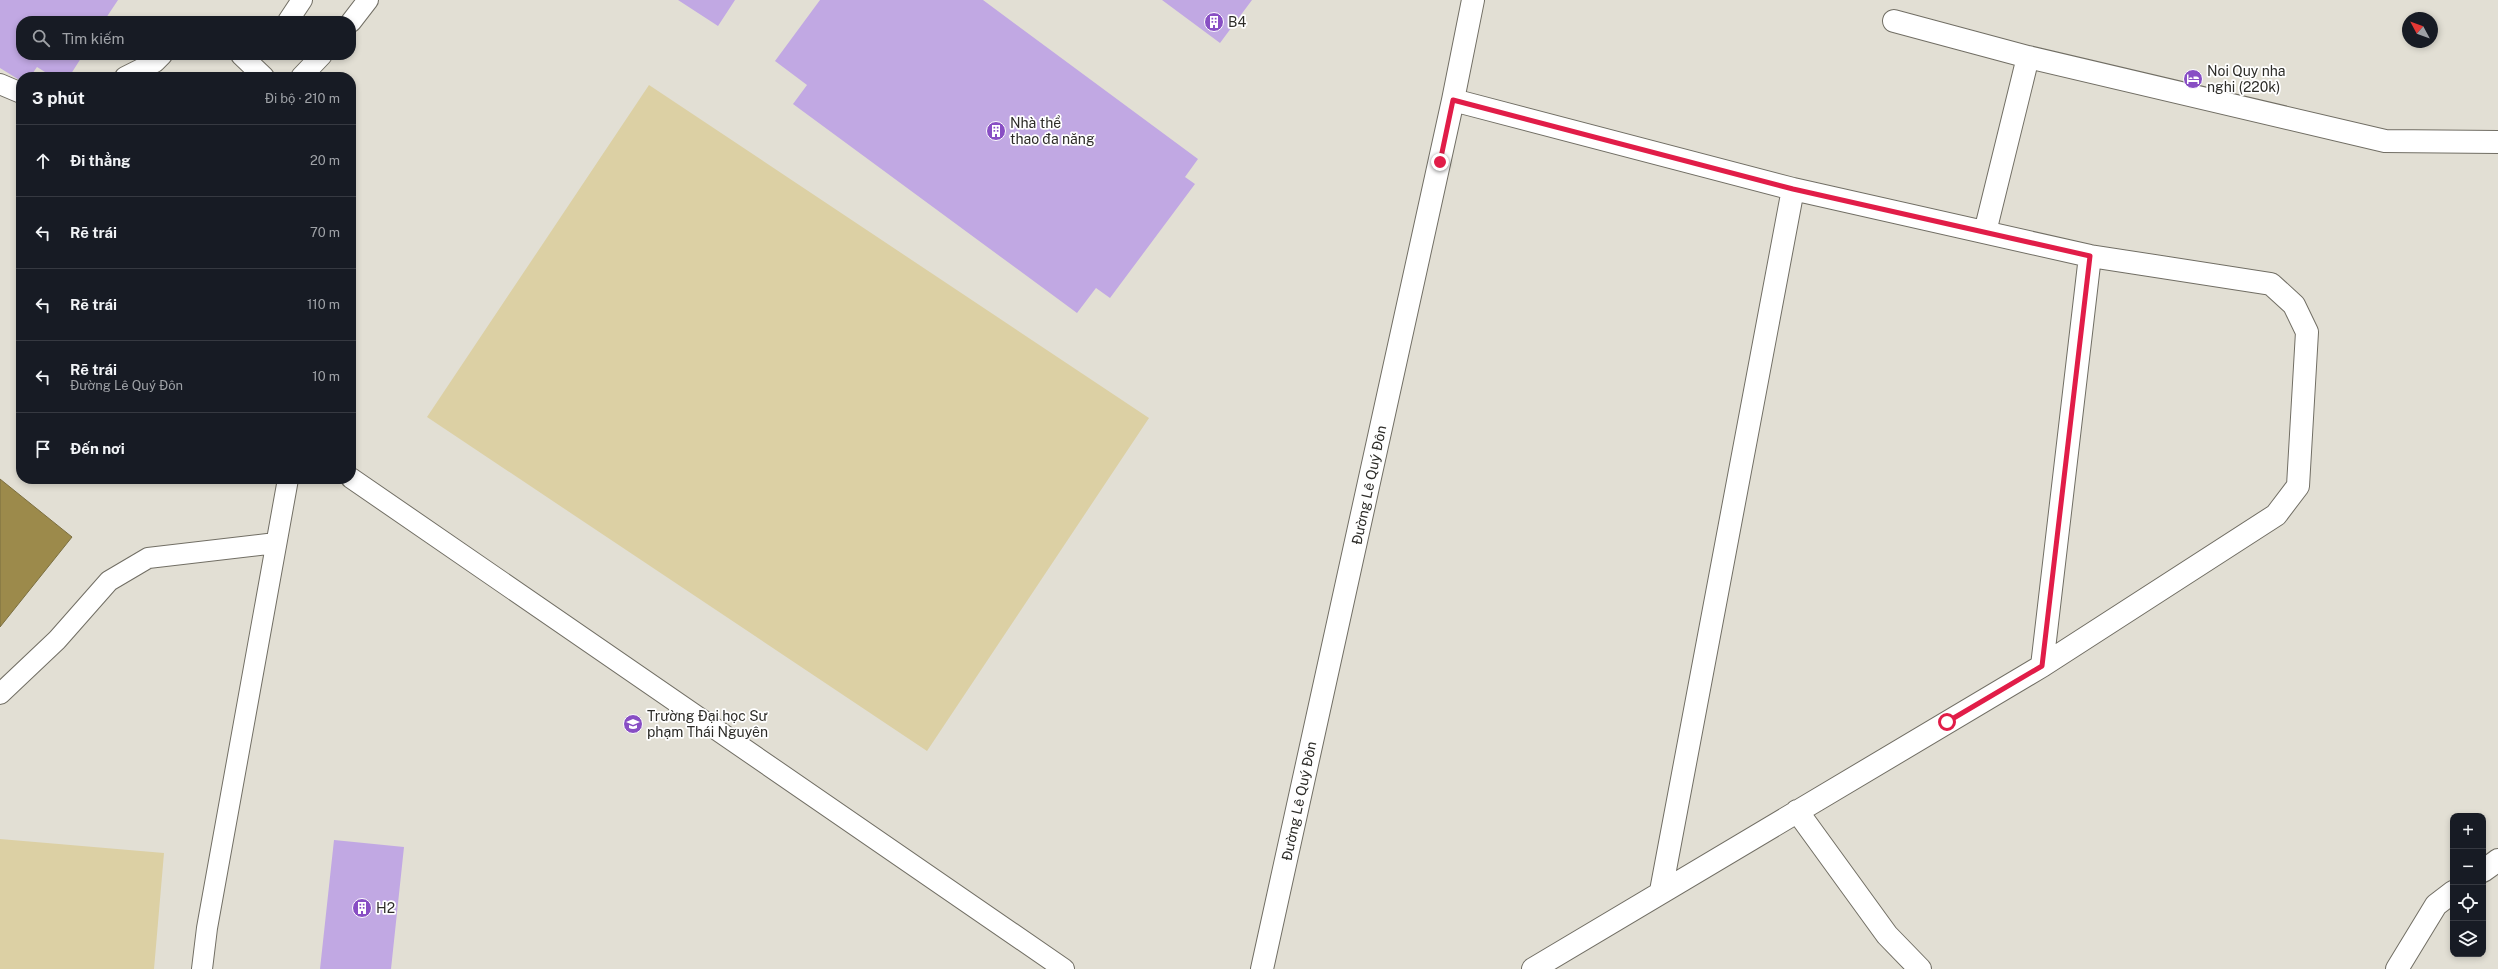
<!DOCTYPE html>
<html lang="vi">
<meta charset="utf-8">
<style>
body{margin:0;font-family:"Public Sans",sans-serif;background:#20242c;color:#f1f3f6}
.controls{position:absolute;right:12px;bottom:12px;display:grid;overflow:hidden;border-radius:8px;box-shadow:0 2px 6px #0003}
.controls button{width:36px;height:36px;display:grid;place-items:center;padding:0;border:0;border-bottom:1px solid #363941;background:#171b24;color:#f1f3f6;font:20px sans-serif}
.compass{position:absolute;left:2402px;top:12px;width:36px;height:36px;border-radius:50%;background:#171b24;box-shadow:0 2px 6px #0003;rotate:311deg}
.stop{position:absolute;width:12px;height:12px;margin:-9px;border:3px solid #e11d48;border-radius:50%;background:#fff}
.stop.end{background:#e11d48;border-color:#fff;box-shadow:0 1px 4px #0008}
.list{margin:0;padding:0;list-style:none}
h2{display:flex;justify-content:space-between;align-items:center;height:52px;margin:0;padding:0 16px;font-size:17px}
h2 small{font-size:13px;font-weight:400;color:#9ea1a6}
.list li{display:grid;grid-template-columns:26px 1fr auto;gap:12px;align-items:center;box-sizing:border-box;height:72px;padding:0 16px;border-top:1px solid #363941}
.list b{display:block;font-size:15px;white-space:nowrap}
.list p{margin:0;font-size:13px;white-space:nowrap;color:#9ea1a6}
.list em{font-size:13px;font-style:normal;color:#9ea1a6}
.icon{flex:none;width:22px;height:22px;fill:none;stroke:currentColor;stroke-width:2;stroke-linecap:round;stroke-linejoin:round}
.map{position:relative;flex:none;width:2498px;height:969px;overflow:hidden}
.search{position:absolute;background:#171b24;box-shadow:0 2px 6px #0003;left:16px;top:16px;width:340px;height:44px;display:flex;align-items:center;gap:10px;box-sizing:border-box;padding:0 14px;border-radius:16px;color:#9ea1a6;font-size:15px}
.panel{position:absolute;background:#171b24;box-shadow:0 2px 6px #0003;left:16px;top:72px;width:340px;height:412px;border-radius:16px}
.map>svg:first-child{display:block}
.green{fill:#dcd0a4}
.water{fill:#9c8a4b;stroke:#7b6e40}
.building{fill:#c1a8e3}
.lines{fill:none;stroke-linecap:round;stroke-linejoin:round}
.service-casing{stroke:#716e64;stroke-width:22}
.minor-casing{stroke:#716e64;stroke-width:24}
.service{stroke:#fff;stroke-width:20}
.minor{stroke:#fff;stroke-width:22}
.route{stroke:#e11d48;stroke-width:5}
.labels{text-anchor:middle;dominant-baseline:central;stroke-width:3.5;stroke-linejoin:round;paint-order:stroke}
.poi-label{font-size:14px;fill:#2d2c28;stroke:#fff;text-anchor:start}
.street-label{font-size:14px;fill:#2d2c28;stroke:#fff}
</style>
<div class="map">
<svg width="2498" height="969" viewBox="0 0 2498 969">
<rect width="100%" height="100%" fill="#e2dfd4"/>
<!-- green -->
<path class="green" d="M649,85L1149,418L927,751L427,417Z
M0,839L164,853L154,969H0Z"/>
<!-- water -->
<path class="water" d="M0,479L72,537L0,627Z"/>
<!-- building -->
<path class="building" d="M0,0H118L104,21H21V55H83L69,77H53L37,67L30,77H21V81L0,68Z
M678,0H735L718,26Z
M820,0H983L1198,159L1185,177L1195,184L1110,298L1096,288L1077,313L793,104L807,85L775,61Z
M1162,0H1252L1220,43Z
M334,840L404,847L391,969H320Z"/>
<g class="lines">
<defs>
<path id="service" d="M288,21L302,0
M351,22L368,0
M241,55L264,77
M125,77L155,62L162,55
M301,77L322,55
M0,84L21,93
M351,478L1064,969
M0,694L57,640L109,581L148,558L276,543
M202,969L207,928L288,479"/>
<path id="minor" d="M1894,21L2028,57L2385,141L2498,142
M1453,100L1793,189L2090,256L2271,284L2294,305L2307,332L2298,486L2276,515L2042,666L1533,969
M1985,232L2028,57
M2042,666L2090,256
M1797,811L1887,935L1920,969
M2483,871L2498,860
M1661,891L1793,189
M1262,969L1453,100L1473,0
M2397,969L2436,905L2453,892"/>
</defs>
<!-- service casing -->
<use href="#service" class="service-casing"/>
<!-- minor casing -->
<use href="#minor" class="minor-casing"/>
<!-- service -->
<use href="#service" class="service"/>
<!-- minor -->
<use href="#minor" class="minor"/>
</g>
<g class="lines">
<!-- route -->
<path class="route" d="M1440,162L1453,100L1793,189L2090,256L2042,666L1947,722"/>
</g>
<!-- icons -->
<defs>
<symbol id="building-disc" viewBox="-11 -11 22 22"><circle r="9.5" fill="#884ec4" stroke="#fff"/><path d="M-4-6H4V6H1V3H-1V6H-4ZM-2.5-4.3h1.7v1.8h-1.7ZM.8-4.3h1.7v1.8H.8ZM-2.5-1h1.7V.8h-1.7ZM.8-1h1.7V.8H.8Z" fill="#fff"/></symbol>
<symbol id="hotel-disc" viewBox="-11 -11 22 22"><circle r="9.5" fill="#884ec4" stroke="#fff"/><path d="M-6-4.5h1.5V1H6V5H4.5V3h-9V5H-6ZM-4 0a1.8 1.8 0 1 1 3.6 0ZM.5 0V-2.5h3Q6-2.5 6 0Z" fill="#fff"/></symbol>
<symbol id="university-disc" viewBox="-11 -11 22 22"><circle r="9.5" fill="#884ec4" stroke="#fff"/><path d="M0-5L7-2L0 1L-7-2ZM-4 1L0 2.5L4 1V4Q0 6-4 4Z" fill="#fff"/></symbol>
</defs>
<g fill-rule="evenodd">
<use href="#building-disc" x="1203" y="11" width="22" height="22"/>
<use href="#hotel-disc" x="2182" y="68" width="22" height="22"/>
<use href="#building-disc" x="985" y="120" width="22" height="22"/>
<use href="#university-disc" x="622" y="713" width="22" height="22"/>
<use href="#building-disc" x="351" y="897" width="22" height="22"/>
</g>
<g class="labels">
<!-- poi labels -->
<g class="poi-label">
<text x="1228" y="22">B4</text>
<text x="2207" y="71">Noi Quy nha<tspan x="2207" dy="16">nghi (220k)</tspan></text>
<text x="1010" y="123">Nhà thể<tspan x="1010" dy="16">thao đa năng</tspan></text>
<text x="647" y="716">Trường Đại học Sư<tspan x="647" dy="16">phạm Thái Nguyên</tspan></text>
<text x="376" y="908">H2</text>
</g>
<!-- street labels -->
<g class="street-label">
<text transform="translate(1369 485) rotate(-78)">Đường Lê Quý Đôn</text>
<text transform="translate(1299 801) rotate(-78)">Đường Lê Quý Đôn</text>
</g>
</g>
</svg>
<div class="controls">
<button>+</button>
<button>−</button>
<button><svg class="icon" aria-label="locate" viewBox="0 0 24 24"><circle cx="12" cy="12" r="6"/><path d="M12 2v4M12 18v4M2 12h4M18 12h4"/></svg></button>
<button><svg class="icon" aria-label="layers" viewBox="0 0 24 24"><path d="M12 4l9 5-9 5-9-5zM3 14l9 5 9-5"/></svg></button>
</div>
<svg class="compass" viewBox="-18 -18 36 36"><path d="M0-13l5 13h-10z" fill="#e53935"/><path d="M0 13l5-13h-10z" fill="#9ea1a6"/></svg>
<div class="stop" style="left:1947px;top:722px"></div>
<div class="stop end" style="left:1440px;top:162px"></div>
<div class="search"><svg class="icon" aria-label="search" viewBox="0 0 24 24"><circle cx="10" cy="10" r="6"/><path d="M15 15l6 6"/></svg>Tìm kiếm</div>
<section class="panel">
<h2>3 phút<small>Đi bộ · 210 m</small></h2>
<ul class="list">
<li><svg class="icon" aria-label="ahead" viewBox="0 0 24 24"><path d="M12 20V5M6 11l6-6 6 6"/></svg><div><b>Đi thẳng</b></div><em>20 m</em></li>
<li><svg class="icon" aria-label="left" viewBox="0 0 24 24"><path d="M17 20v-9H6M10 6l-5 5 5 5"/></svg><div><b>Rẽ trái</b></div><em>70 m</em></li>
<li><svg class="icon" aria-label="left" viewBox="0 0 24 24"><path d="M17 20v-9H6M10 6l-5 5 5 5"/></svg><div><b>Rẽ trái</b></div><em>110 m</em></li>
<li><svg class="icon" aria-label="left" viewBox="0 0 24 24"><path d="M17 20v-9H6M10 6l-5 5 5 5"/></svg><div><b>Rẽ trái</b><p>Đường Lê Quý Đôn</p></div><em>10 m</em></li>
<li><svg class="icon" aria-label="arrive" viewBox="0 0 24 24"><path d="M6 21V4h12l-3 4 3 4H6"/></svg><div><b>Đến nơi</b></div></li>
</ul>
</section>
</div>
